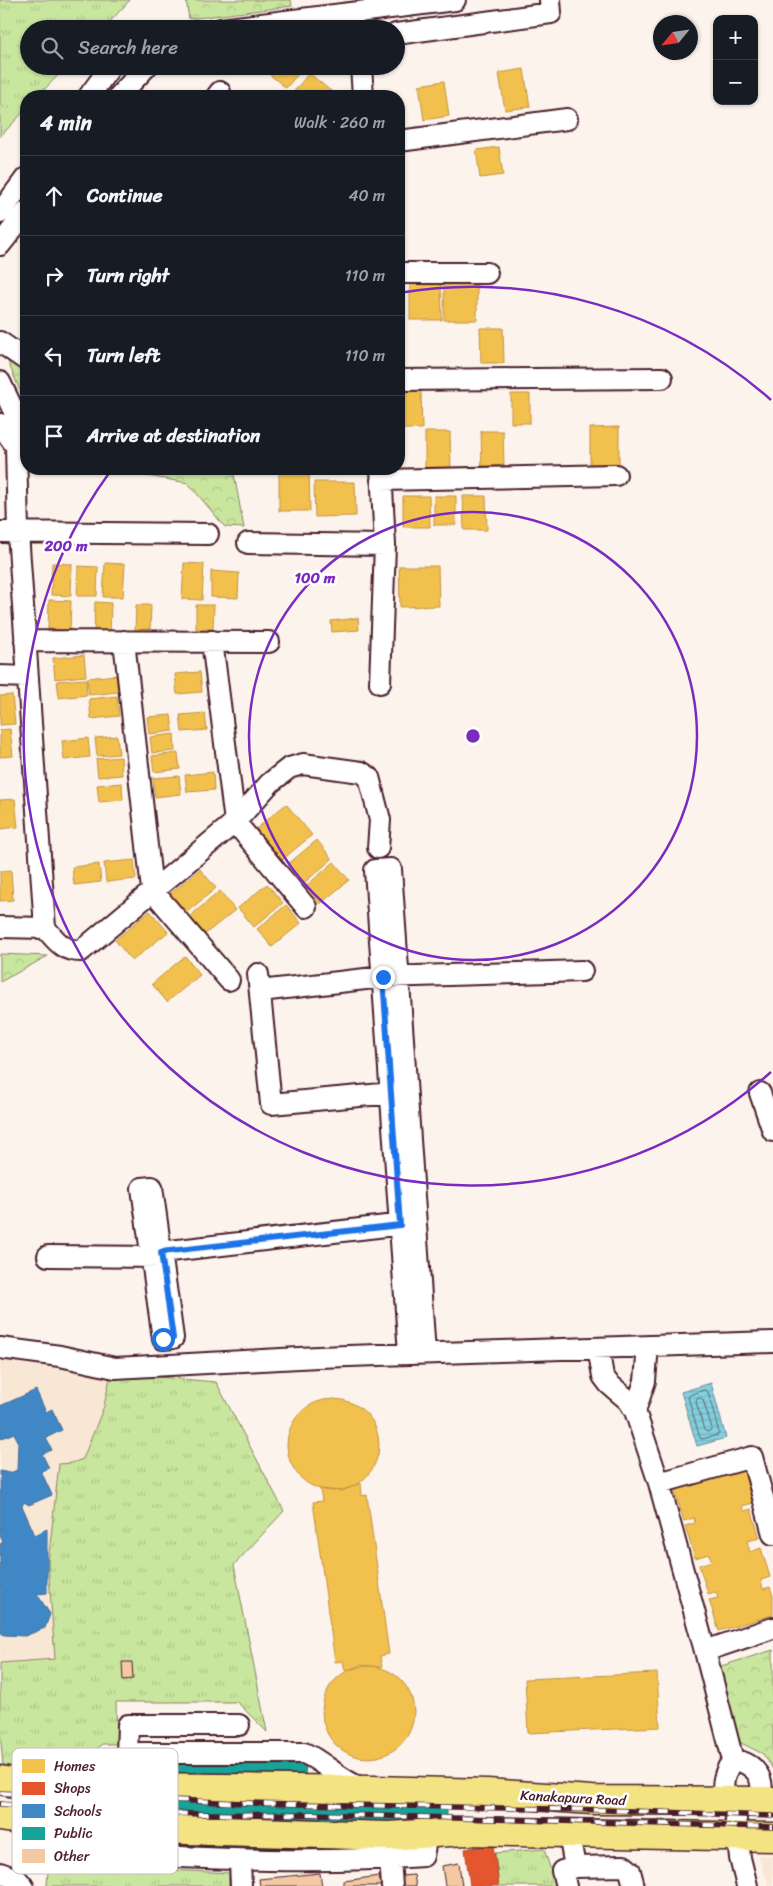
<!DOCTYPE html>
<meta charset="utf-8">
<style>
body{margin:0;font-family:Sriracha,sans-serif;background:#20242c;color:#f1f3f6}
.controls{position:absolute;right:15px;top:15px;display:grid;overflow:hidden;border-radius:10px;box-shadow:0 1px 4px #0004}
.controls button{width:45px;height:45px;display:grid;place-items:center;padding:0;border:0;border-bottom:1px solid #363941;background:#171b24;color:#f1f3f6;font:25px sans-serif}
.compass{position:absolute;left:653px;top:15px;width:45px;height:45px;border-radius:50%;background:#171b24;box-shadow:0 1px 4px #0004;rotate:241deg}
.stop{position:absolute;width:15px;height:15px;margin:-11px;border:4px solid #1a73e8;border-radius:50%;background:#fff}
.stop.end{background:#1a73e8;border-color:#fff;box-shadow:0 1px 5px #0008}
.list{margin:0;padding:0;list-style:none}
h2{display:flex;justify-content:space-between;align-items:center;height:65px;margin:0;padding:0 20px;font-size:21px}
h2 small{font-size:16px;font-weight:400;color:#9ea1a6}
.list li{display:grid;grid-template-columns:32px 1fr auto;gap:15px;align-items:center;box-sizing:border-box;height:80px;padding:0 20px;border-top:1px solid #363941}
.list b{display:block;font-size:19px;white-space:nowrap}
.list em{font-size:16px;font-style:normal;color:#9ea1a6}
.icon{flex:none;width:28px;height:28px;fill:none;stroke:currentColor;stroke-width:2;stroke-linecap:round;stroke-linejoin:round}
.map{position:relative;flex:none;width:773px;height:1886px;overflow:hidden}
.search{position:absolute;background:#171b24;box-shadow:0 1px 4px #0004;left:20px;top:20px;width:385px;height:55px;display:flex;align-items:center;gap:12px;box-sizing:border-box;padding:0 18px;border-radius:28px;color:#9ea1a6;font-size:19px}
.panel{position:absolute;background:#171b24;box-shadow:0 1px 4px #0004;left:20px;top:90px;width:385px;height:385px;border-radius:20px}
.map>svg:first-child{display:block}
.built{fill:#f9e7d6}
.grass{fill:url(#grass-tufts);stroke:#8a8264}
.park{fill:url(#park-crowns);stroke:#8a8264}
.water{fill:url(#water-rules);stroke:#6c8a96}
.homes{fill:#f2c14e;stroke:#c09044}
.shops{fill:#e4572e;stroke:#b6462d}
.schools{fill:#3f88c5;stroke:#426897}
.public{fill:#17a398;stroke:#267b77}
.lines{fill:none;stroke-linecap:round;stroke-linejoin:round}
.shore{stroke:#606673;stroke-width:1}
.building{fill:#f2c9a2;stroke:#4a1f2b}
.minor-casing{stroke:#4a1f2b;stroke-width:24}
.highway-casing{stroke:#4a1f2b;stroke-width:31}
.minor{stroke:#fff;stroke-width:20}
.highway{stroke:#f4e382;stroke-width:28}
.rail-casing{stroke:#4a1f2b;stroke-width:5.5}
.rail{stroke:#fff;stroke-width:4;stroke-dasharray:11;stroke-linecap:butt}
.route{stroke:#1a73e8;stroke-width:6}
.ring{fill:none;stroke:#7b2cbf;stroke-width:2.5}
.labels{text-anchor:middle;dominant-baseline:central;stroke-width:5;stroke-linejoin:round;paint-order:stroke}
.street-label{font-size:14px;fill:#4a1f2b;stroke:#fff}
.key{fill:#fff;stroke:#c9bcbf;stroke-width:1}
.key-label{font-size:14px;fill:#4a1f2b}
.centre{fill:#7b2cbf;stroke:#fff;stroke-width:2.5}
.ring-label{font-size:15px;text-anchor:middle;font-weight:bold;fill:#7b2cbf;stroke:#fff;stroke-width:5;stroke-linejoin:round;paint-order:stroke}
</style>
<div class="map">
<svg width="773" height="1886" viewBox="0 0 773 1886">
<defs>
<pattern id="grass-tufts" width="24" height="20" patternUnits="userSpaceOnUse" patternTransform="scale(1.25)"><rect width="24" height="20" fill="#c9e69e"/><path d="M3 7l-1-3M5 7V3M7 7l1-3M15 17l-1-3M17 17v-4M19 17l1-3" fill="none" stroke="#aec588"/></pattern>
<pattern id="park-crowns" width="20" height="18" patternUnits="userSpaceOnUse" patternTransform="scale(1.25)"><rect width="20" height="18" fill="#c9e69e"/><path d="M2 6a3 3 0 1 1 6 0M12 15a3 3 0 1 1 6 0" fill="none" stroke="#aec588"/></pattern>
<pattern id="water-rules" width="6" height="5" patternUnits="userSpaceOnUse" patternTransform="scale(1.25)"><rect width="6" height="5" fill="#82d1de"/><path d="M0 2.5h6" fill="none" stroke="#72b3bf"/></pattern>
</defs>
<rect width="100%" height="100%" fill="#fcf4ec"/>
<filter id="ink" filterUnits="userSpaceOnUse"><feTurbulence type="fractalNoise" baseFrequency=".02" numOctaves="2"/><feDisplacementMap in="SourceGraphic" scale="10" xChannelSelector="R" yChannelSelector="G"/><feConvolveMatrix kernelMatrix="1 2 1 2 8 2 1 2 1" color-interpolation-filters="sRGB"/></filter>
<g filter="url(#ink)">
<!-- built -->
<path class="built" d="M0,1356L111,1373L104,1406L83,1459L72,1463L59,1464L48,1563L55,1659L0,1663Z
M758,1855L773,1856V1886H769Z"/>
<!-- grass -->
<path class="grass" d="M0,0H130L103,29H29V66H67L38,96H26V109L0,137Z
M111,1373L216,1382L284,1511L234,1565L267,1732L237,1702H116L117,1744H102L77,1766L61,1771L3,1765L0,1731V1663L55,1659L48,1563L59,1464L72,1463L83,1459L104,1406Z
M544,1849L556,1886H499L495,1853Z
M49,1852L111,1867L229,1873V1886H47Z"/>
<!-- park -->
<path class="park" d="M186,0H291L292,6L189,19Z
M6,357L26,374V405Z
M107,469H233L244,528L225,527L188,483Z
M0,954L48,956L0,982Z
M773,1650V1769L763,1754L739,1742L718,1667Z"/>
<!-- water -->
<path class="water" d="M711,1383L726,1438L697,1446L681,1392Z"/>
<!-- homes -->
<path class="homes" d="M267,66H291L299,73L286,88L264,70Z
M524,69L530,107L505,110L499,73Z
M309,73L332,92L328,96H295L292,94Z
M444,81L449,116L424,120L419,85Z
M499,147L503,175L480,178L476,150Z
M410,283H441L442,320H410Z
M444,283H477V320H444Z
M480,328H503L504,363H481Z
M399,391H421L422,429H399Z
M511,394H530V423H511Z
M619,427V464H590V428Z
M481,431H503L504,467L482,468Z
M425,432H450L451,469L425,470Z
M279,469H309L310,511H279Z
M314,482H355L356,516L315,517Z
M403,496H429L430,527H403Z
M434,496H456V525H434Z
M463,496H486L487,530H464Z
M52,563L72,564L71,596L51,595Z
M105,563L125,564L123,597H103Z
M184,563L204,564L202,600L182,599Z
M78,566L98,567L97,596H77Z
M399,566H438L439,606L400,607Z
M211,571L239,573L238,598L211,597Z
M49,600L71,601L70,630L48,629Z
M95,602L111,603L110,633H94Z
M136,605H151L150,631H135Z
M196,605H214L213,629H196Z
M358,618L359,630L332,632L331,621Z
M84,655L86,676L55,679L53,658Z
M200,672L202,692L177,694L175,674Z
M116,675L118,692L89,695L87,678Z
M86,679L87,695L59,698L57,681Z
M12,695L15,724L0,725V696Z
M117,696L119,716L91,719L89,699Z
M205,713L207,730L182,732L180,715Z
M171,715L173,731L149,734L147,717Z
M10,729L13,756L0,757V730Z
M174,734L175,751L152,753L150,737Z
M117,736L119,754L97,756L95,738Z
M88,738L90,757L64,760L62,741Z
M178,753L180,769L154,772L152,756Z
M121,757L122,775L98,777L96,759Z
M213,772L214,790L187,792L185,775Z
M179,776L181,794L155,797L153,778Z
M122,783L123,800L99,802L97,785Z
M15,799L18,827L0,829V800Z
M286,804L312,835L282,860L256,829Z
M317,840L332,859L304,883L288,864Z
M134,860L136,879L106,882L104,863Z
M334,862L349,880L320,904L306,886Z
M99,864L101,882L74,885L72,867Z
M200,869L216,888L186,913L170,894Z
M11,870L13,900L0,901V871Z
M267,884L283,903L254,927L238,908Z
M220,891L235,910L204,935L189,917Z
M286,905L301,923L272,947L257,929Z
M150,911L168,932L132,961L115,940Z
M185,956L200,975L167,1002L152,984Z
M287 1445a46 46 0 1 1 92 0a46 46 0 1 1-92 0Z
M742,1465L753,1503L742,1506L744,1511L751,1509L760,1538L747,1541L750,1552L761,1548L770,1577L761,1580L763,1589L770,1587L773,1596V1615L719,1631L709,1600L718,1598L716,1592L708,1594L699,1565L712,1561L709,1554L695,1558L685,1526L695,1523L694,1518L684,1521L673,1486Z
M361,1483L362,1496L367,1495L389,1654L380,1656L382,1667L361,1665L345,1671L343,1661L335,1662L313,1502L322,1501L320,1489L341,1491Z
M322 1712a46 46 0 1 1 92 0a46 46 0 1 1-92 0Z
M657,1673L660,1727L528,1733L525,1679Z"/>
<!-- shops -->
<path class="shops" d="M493,1845L499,1886H470L465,1849Z"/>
<!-- schools -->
<path class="schools" d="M36,1390L46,1412L52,1409L62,1430L46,1438L52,1450L42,1454L49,1468L41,1471L52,1495L29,1505L24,1502L22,1506L35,1535L47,1529V1593L37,1594L50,1614L45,1628L25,1636L4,1635L0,1632V1544L3,1542L0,1536V1471L10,1473L17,1470L18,1441L14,1433L0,1439V1406Z"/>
<!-- public -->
<path class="public" d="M136,1757L306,1760L305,1777L447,1780V1830L416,1851L187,1847V1829L135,1828Z"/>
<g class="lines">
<!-- shore -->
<path class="shore" d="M705,1390L708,1392L719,1433L718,1435L702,1439L700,1438L688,1397L690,1395Z
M701,1398L703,1400L712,1428L711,1430L707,1432L704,1430L696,1402L697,1399Z"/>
</g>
<!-- building -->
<path class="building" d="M122,1662H132L133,1679L123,1680Z
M459,1863L462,1886H445L442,1866Z
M320,1873L322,1886H260L259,1879Z
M414,1875L416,1886H402L401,1876Z
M379,1876L381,1886H344V1881Z"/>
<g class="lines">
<defs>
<path id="minor" d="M221,29L455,0
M396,34L551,13L550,0
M361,66L363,96
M89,96L111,66
M119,96L147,66
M217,96L220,92
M399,141L567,119
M0,213L26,178
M0,245L26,212
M399,273H487
M0,342L26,360
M399,380L662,378
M0,382L18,420L16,446L18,532L45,928L0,927
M0,424L16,446
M381,480L616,475
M0,532L208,534
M248,543L385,545
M25,641L269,642
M124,641L152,890L229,980
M212,641L235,822L306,907
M0,676L28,677
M380,683L385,545L381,469
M45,928C56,940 62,951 81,951L235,822L270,783L289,768L303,764L361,772L369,777L380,820L378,848
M258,974L271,1104L404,1092
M260,991L383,977L582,971
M760,1093L773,1131
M152,1187L173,1338L163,1339L142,1188Z
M161,1252L412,1223
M48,1256L162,1257
M0,1348L60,1356L115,1368L318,1357L773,1342
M598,1348L603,1376L609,1384L628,1400L635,1411L659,1483L705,1651L733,1760C723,1773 721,1786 725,1801
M409,1354L375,870L391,869L425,1353
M635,1411L645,1381L648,1346
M659,1483L752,1457L773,1534
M705,1651L773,1628
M127,1755L128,1725H239
M733,1760C755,1763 767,1779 759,1801
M80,1785V1781L117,1759L140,1753H304C325,1762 340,1781 362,1788
M734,1801L740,1858L747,1886
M56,1826C65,1839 96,1850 112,1854C216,1859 319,1864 423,1856L427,1834
M569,1834L575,1867L624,1866L630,1871L634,1886
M389,1846L392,1886
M240,1860L241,1886
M0,1873L17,1879L23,1886
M566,1886L562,1871L575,1867"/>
<path id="highway" d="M0,1780L15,1783L57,1786L373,1790L487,1793L592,1800L773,1801
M0,1817L56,1826L388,1836L466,1831L773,1837"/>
</defs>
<!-- minor casing -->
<use href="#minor" class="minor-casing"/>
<!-- highway casing -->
<use href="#highway" class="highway-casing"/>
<!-- minor -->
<use href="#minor" class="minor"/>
<!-- highway -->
<use href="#highway" class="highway"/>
<defs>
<path id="rail" d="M0,1793L245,1803L605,1810L773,1816
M0,1804C104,1812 207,1816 311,1814L773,1827"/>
</defs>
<!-- rail casing -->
<use href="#rail" class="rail-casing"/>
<!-- rail -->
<use href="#rail" class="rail"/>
</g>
</g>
<g class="lines" filter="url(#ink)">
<!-- route -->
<path class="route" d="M163,1339L173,1338L161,1252L400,1225L383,977"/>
</g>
<!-- distance rings -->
<g class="ring">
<circle cx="473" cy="736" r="224"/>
<path d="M771 1072A449 449 0 0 1 112 469M399 293A449 449 0 0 1 771 400"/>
</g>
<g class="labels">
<!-- street labels -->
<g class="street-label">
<text transform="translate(573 1798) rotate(3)">Kanakapura Road</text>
</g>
</g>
<!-- legend -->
<rect x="12" y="1748" width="166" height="126" rx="8" class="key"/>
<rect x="22" y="1759" width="23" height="14" fill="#f2c14e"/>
<rect x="22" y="1782" width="23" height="13" fill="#e4572e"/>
<rect x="22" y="1804" width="23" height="14" fill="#3f88c5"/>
<rect x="22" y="1827" width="23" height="13" fill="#17a398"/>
<rect x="22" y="1849" width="23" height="14" fill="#f2c9a2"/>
<g class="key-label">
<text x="54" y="1771">Homes</text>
<text x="54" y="1793">Shops</text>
<text x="54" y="1816">Schools</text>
<text x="54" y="1838">Public</text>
<text x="54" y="1861">Other</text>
</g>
<circle cx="473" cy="736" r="8" class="centre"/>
<g class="ring-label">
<text x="66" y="551">200 m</text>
<text x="315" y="583">100 m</text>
</g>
</svg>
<div class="controls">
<button>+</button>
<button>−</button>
</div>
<svg class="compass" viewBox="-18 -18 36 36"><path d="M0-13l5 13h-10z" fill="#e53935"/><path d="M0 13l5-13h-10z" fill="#9ea1a6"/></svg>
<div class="stop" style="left:163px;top:1339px"></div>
<div class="stop end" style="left:383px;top:977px"></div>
<div class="search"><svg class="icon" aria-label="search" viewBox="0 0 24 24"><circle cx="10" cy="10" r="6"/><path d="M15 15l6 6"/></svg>Search here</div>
<section class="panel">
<h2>4 min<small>Walk · 260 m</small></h2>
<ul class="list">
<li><svg class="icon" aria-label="ahead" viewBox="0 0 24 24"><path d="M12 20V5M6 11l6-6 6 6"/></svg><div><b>Continue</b></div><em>40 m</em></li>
<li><svg class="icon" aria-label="right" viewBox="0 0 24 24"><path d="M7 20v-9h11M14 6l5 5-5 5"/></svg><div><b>Turn right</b></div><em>110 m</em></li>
<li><svg class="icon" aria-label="left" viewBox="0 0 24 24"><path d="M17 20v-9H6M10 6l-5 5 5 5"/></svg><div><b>Turn left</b></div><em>110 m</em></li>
<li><svg class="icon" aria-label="arrive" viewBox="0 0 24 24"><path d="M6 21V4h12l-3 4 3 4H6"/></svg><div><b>Arrive at destination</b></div></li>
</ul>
</section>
</div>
